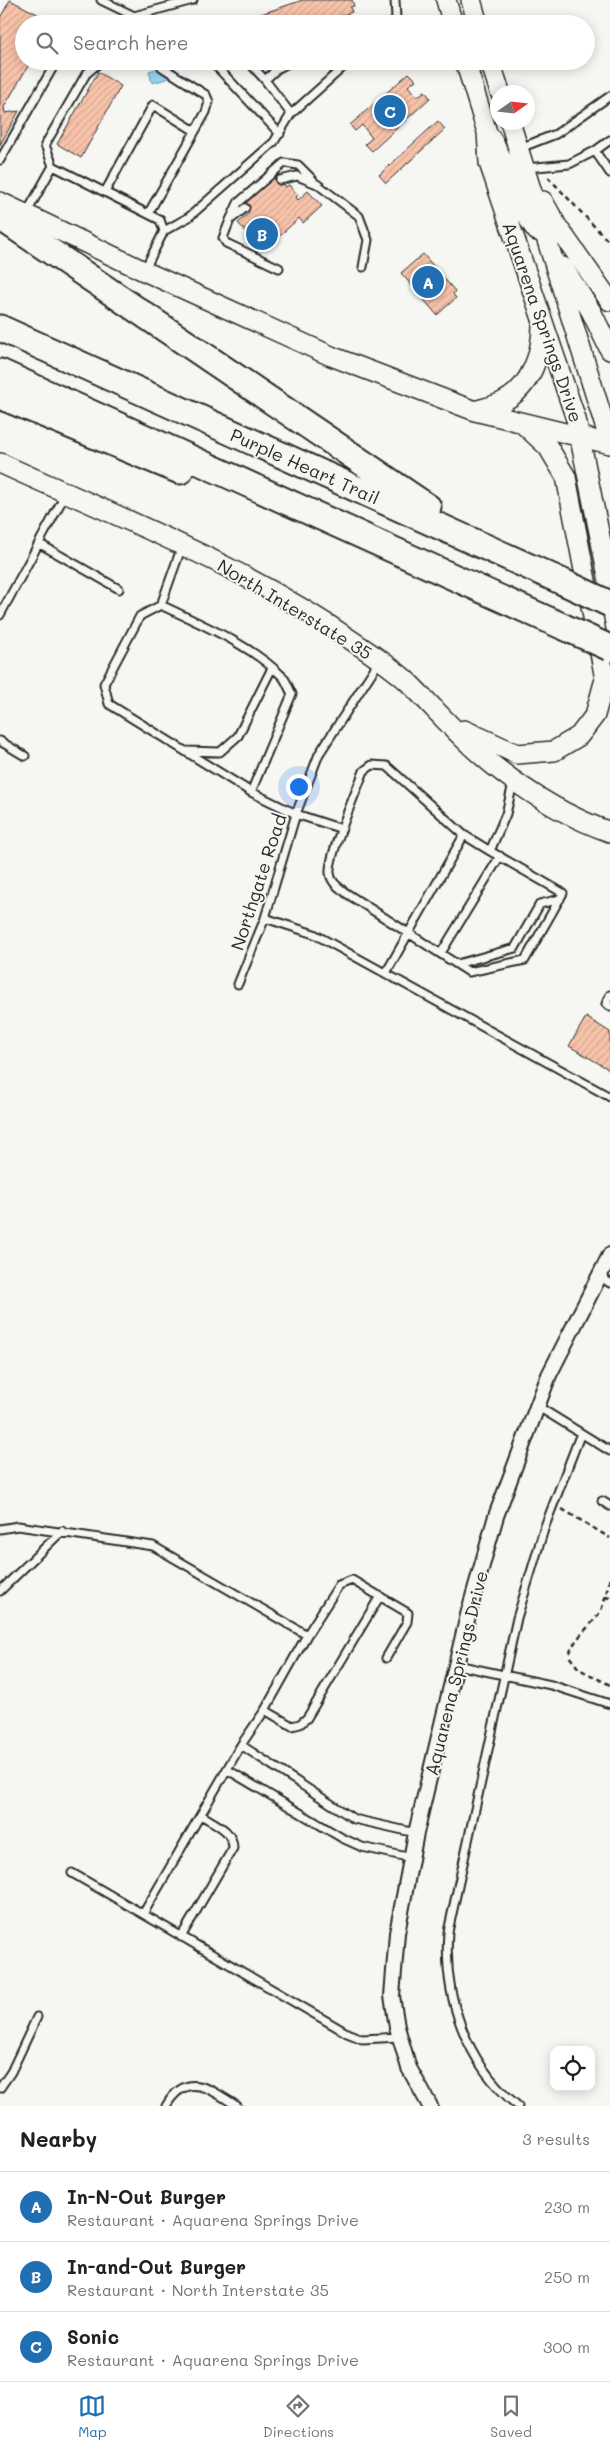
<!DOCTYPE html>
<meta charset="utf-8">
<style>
body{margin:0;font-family:Mali,sans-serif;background:#f6f6f6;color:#202124}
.controls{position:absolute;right:15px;bottom:15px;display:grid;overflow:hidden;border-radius:10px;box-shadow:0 2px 12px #0003}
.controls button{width:45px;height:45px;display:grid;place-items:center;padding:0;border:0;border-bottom:1px solid #e0e0e0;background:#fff;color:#202124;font:25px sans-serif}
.compass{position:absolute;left:490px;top:85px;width:45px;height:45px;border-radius:50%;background:#fff;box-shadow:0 2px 12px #0003;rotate:76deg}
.you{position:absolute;left:298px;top:786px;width:18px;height:18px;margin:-12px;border:4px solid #fff;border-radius:50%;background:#1a73e8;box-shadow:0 0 0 8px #1a73e833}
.badge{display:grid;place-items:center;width:32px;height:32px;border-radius:50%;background:#1f6fb2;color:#fff;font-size:16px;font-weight:700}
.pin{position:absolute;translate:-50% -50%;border:2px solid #fff;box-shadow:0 1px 5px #0006}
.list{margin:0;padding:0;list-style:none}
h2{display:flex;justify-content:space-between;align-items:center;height:65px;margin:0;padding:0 20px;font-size:21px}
h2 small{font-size:16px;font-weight:400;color:#757577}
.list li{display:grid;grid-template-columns:32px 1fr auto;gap:15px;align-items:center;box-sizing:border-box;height:70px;padding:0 20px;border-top:1px solid #e0e0e0}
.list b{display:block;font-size:19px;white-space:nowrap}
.list p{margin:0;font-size:16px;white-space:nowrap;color:#757577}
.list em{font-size:16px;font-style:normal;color:#757577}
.icon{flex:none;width:28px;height:28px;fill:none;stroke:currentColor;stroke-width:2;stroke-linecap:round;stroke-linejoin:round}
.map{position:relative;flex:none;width:610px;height:2106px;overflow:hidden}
.search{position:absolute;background:#fff;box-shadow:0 2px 12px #0003;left:15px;right:15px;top:15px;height:55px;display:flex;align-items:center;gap:12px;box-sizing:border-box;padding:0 18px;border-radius:28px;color:#757577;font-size:19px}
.sheet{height:275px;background:#fff}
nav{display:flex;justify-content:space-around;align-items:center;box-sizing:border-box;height:70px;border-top:1px solid #e0e0e0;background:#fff;font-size:14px;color:#757577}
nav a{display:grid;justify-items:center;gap:2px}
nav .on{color:#1f6fb2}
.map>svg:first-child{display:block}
.water{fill:#93d3f4;stroke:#6990a4}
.building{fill:url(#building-hatch);stroke:#2b2b2b}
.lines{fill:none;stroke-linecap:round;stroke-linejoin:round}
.service-casing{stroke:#2b2b2b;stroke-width:11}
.minor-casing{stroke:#2b2b2b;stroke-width:18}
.secondary-casing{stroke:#2b2b2b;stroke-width:22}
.motorway-casing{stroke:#2b2b2b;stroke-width:29}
.path{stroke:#2b2b2b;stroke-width:2.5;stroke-dasharray:5 4;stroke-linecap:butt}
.service{stroke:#f6f6f2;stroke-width:7}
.minor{stroke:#f6f6f2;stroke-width:14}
.secondary{stroke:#f6f6f2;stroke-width:19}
.motorway{stroke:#f6f6f2;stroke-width:25}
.motorway-bridge-casing{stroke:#2b2b2b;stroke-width:29;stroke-linecap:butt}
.motorway-bridge{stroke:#f6f6f2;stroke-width:25}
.labels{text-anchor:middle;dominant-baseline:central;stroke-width:4;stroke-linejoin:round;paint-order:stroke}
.street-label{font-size:18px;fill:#2b2b2b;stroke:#f6f6f2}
</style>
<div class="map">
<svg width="610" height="2106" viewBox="0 0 610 2106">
<defs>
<pattern id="building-hatch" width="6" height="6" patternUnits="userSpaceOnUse" patternTransform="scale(1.25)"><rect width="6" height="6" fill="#f8c3aa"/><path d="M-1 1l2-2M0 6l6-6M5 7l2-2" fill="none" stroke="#d5a892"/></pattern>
</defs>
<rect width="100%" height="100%" fill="#f6f6f2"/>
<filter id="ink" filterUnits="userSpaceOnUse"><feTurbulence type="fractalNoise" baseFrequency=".02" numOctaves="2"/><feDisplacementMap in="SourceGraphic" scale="10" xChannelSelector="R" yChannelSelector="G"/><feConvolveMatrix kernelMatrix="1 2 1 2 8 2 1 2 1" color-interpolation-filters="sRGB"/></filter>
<g filter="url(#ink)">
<!-- water -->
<path class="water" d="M174,64L177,76L152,83L149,71Z"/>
<!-- building -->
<path class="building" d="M10,0L53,22L52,24H24V61H31L4,107L5,113L19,111L0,145V18Z
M303,0H352L354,6L350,7L352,12L317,24H251L249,18Z
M98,72L121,86L81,158L57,144Z
M409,73L416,80L408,86L417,97L425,91L430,98L372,151L365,144L372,138L362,125L355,131L350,125Z
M438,121L445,129L386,183L379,175Z
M276,175L286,187L289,185L298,195L296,197L298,200L308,191L322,206L303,223L299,218L276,239L273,236L260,247L238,223L249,213L242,205Z
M423,254L455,291L453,294L456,298L437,315L401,273Z
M586,1017L610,1032V1070L569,1046Z"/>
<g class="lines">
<defs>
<path id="service" d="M101,0L134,16L193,0
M392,24L396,18L395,0
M215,61L217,67L280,134
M248,61L265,80
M128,62H100L86,74L45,145L53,166L160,220L164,231L144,271
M291,114L265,80L277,69L292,61
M520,148L556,134L610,96
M595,151L610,140
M0,160L56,62
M526,168L569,164L595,151L610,173
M280,180L297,176L317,184L359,216L368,240L363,267
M105,192L153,105L195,131
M245,208L230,220L223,238L226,243L279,268
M26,214L53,166
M148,214L206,112L209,102L206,95L162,67
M230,220L238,203L284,163L298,165L313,180
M164,231L189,217L274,142L291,114L350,61
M40,544L119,589
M161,605L140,616L104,684L109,704L251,792L292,694C289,689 287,682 283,677C250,644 202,625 161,605L182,546
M0,615L66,493
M0,741L25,756
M186,751L220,752L238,736L272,668
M251,792L296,814L342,829
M490,851L563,893L525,960L469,972L346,893C339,887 331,883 330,873C328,857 357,789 364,771L372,765L387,766L464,835L490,851L506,814L513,783
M265,918L314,934L610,1097
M441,953L500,856
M457,964L515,948L540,904L560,899
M386,973L464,835
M238,984L265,918L296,814L319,754L380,660
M610,995L606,1004L610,1006
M599,1276L610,1283
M537,1406L610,1451
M602,1501L610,1506
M0,1529L18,1526L153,1546L307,1635
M0,1591L62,1531
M386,1658L407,1622L408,1613L352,1580L339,1585L307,1635L265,1710L241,1745L143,1914L347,2033L362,2039L400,2037
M457,1665L551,1685L610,1704
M265,1710L292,1726L300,1724L307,1718L380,1596
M241,1745L354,1819L416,1833
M228,1770L342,1838L362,1847L412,1858
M72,1873L143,1914
M181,1937L233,1848C233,1830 215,1824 201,1815
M0,2088L11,2072L37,2017
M166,2106C187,2070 210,2089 237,2106
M518,2106C466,2064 443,1997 448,1932L517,1618L545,1526L581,1433"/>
<path id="minor" d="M430,2106L409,2068L397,2027L392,1996L397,1933L416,1833L469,1611L496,1516L549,1375L610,1255"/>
<path id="secondary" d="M446,0L453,24
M471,0L478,24
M465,61L487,132L489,163L576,419L610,586
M490,61L500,92
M510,122L610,442
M490,137C509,166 515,204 537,231
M543,201L557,226L610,301
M0,202L144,271L331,356L475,411L610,444
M563,267L591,311L610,350
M475,411C484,408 495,406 504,401C531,387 542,353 542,325
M0,463C120,518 245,566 354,642C372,654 390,666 406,680C435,708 461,740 493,765C528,793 567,817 610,832
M464,730L517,754L554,751L579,736L595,715L605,679L566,477L548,447L523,424"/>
<path id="motorway" d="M0,217L428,507
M0,328L563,582
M0,372L564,627
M0,396L180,471"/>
</defs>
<!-- service casing -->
<use href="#service" class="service-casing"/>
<!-- minor casing -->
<use href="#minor" class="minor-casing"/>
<!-- secondary casing -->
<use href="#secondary" class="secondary-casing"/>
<!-- motorway casing -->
<use href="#motorway" class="motorway-casing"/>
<!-- path -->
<path class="path" d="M548,177L610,243
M562,1509L610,1538
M610,1579C607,1589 605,1601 601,1610C592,1627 573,1637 569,1656L579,1669L610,1685
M605,1597L610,1598"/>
<!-- service -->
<use href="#service" class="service"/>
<!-- minor -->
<use href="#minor" class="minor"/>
<!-- secondary -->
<use href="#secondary" class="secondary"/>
<!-- motorway -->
<use href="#motorway" class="motorway"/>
<defs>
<path id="motorway-bridge" d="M563,582L610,604
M564,627L610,648"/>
</defs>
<!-- motorway-bridge casing -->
<use href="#motorway-bridge" class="motorway-bridge-casing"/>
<!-- motorway-bridge -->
<use href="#motorway-bridge" class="motorway-bridge"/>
</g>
</g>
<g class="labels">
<!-- street labels -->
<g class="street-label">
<text transform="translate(543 322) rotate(71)">Aquarena Springs Drive</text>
<text transform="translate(305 466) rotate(24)">Purple Heart Trail</text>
<text transform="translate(295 609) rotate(31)">North Interstate 35</text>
<text transform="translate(258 882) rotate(-72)">Northgate Road</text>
<text transform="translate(456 1673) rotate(-76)">Aquarena Springs Drive</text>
</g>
</g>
</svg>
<div class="controls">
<button><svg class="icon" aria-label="locate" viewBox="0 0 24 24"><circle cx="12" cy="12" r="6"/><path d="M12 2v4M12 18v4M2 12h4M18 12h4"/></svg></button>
</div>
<svg class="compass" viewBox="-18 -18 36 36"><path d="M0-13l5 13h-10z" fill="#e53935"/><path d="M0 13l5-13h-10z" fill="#757577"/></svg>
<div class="you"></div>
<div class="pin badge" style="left:428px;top:282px">A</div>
<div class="pin badge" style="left:262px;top:234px">B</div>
<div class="pin badge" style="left:390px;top:111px">C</div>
<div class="search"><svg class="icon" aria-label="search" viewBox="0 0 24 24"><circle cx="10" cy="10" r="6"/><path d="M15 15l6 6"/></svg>Search here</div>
</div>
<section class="sheet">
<h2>Nearby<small>3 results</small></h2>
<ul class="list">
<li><span class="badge">A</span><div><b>In-N-Out Burger</b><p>Restaurant · Aquarena Springs Drive</p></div><em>230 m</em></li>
<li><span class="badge">B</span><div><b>In-and-Out Burger</b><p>Restaurant · North Interstate 35</p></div><em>250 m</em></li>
<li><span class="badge">C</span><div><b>Sonic</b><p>Restaurant · Aquarena Springs Drive</p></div><em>300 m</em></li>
</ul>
</section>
<nav>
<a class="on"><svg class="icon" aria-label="map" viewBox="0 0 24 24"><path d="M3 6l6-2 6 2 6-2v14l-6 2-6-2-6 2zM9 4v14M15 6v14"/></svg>Map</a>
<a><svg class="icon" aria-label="directions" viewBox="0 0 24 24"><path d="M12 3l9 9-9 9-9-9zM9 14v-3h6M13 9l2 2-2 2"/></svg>Directions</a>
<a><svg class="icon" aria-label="saved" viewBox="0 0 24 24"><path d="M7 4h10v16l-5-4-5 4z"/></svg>Saved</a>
</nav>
